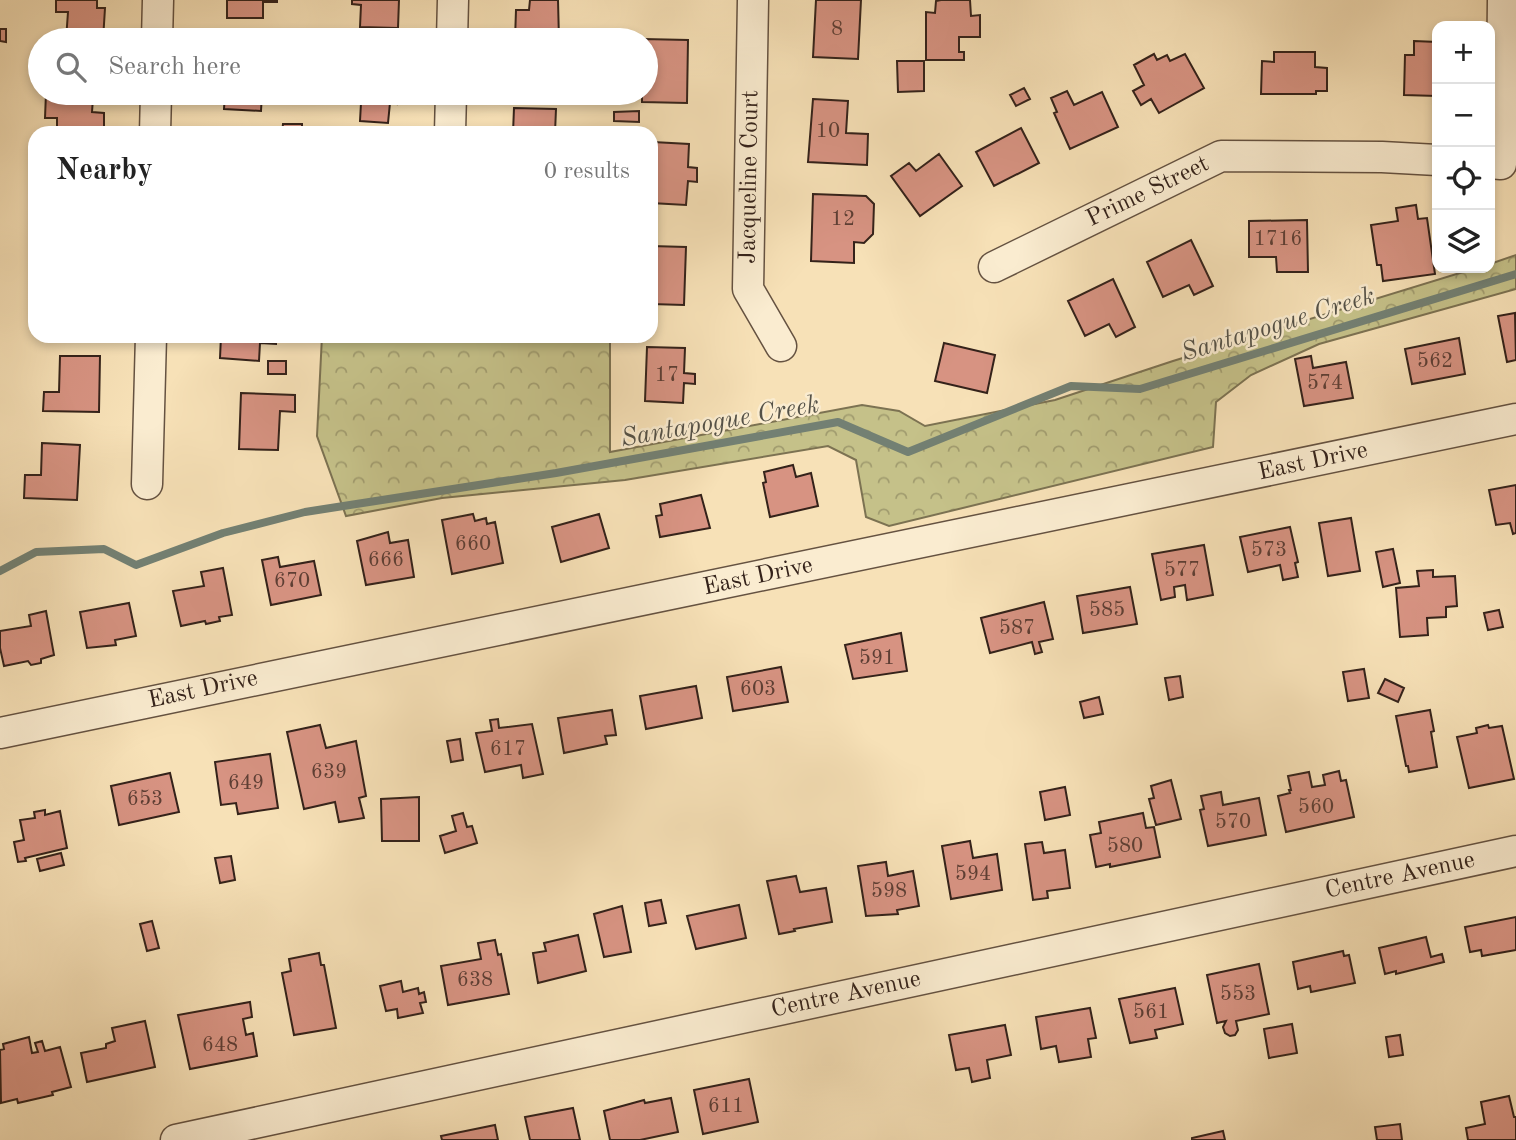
<!DOCTYPE html>
<meta charset="utf-8">
<style>
body{margin:0;font-family:"Old Standard TT",serif;background:#f2f2f2;color:#222}
.controls{position:absolute;right:21px;top:21px;display:grid;overflow:hidden;border-radius:14px;box-shadow:0 4px 10px #0003}
.controls button{width:63px;height:63px;display:grid;place-items:center;padding:0;border:0;border-bottom:2px solid #e0e0e0;background:#fff;color:#222;font:35px sans-serif}
.list{margin:0;padding:0;list-style:none}
h2{display:flex;justify-content:space-between;align-items:center;height:91px;margin:0;padding:0 28px;font-size:30px}
h2 small{font-size:23px;font-weight:400;color:#767676}
.icon{flex:none;width:38px;height:38px;fill:none;stroke:currentColor;stroke-width:2;stroke-linecap:round;stroke-linejoin:round}
.map{position:relative;flex:none;width:1516px;height:1140px;overflow:hidden}
.search{position:absolute;background:#fff;box-shadow:0 4px 10px #0003;left:28px;top:28px;width:630px;height:77px;display:flex;align-items:center;gap:18px;box-sizing:border-box;padding:0 24px;border-radius:38px;color:#767676;font-size:26px}
.panel{position:absolute;background:#fff;box-shadow:0 4px 10px #0003;left:28px;top:126px;width:630px;height:217px;border-radius:21px}
.map>svg:first-child{display:block}
.forest{fill:url(#forest-crowns);stroke:#7c7252;stroke-width:2}
.lines{fill:none;stroke-linecap:round;stroke-linejoin:round}
.stream{stroke:#738073;stroke-width:8}
.building{fill:#d79382;stroke:#34221a;stroke-width:2}
.minor-casing{stroke:#655241;stroke-width:33}
.minor{stroke:#faecd0;stroke-width:30}
.labels{text-anchor:middle;dominant-baseline:central;stroke-width:5;stroke-linejoin:round;paint-order:stroke}
.number-label{font-size:21px;fill:#5d3e34}
.street-label{font-size:24px;fill:#34221a;stroke:#faecd0}
.water-label{font-size:26px;font-style:italic;fill:#545147;stroke:#faecd0}
</style>
<div class="map">
<svg width="1516" height="1140" viewBox="0 0 1516 1140">
<defs>
<pattern id="forest-crowns" width="20" height="18" patternUnits="userSpaceOnUse" patternTransform="scale(1.75)"><rect width="20" height="18" fill="#c5c189"/><path d="M2 6a3 3 0 1 1 6 0M12 15a3 3 0 1 1 6 0" fill="none" stroke="#a19c6f"/></pattern>
</defs>
<rect width="100%" height="100%" fill="#f7e1b7"/>
<filter id="stains"><feTurbulence type="fractalNoise" baseFrequency=".00286" numOctaves="4"/><feColorMatrix values="0 0 0 0 .2 0 0 0 0 .09 0 0 0 0 .02 0 0 0 .5 -.17"/></filter>
<radialGradient id="worn" r=".72"><stop offset=".6" stop-color="#630" stop-opacity="0"/><stop offset="1" stop-color="#630" stop-opacity=".3"/></radialGradient>
<!-- forest -->
<path class="forest" d="M1516,255V289L1319,344L1251,375L1216,402L1213,447L889,526L866,517L856,460L828,446L625,480L442,498L346,516L317,436L322,336H610V452L862,405L899,411L925,426L1055,400L1173,361L1476,268H1490V264Z"/>
<g class="lines">
<!-- stream -->
<path class="stream" d="M0,571L36,552L104,549L136,565L223,533L305,512L556,473L838,422L908,452L1071,386L1140,389L1516,274"/>
</g>
<!-- building -->
<path class="building" d="M56,0H97V8H105L103,40H66L68,12H56Z
M227,0H277V2H263V18H227Z
M352,0H399L398,28L360,27L361,5L352,4Z
M530,0H558L559,40H515L516,10H529Z
M816,0H861L858,59L813,57Z
M941,0H970L971,16L980,15V37H959V52H964V60H926V12L935,13L936,1Z
M0,29H6V42L0,41Z
M643,39L688,40L687,103L642,102V93H646V40Z
M1414,41L1437,42V96L1404,95L1405,55H1414Z
M1274,52H1315V67L1327,68V91H1316V94H1261L1262,61L1274,62Z
M1154,54L1157,60L1167,55L1170,61L1185,54L1204,88L1159,113L1151,99L1141,105L1133,91L1144,85L1134,65Z
M897,61H924V91L898,92Z
M1024,88L1030,99L1016,106L1010,95Z
M1067,91L1074,105L1102,92L1118,127L1070,149L1054,113L1057,112L1051,98Z
M46,93H98V97L93,98L92,112L104,113V133H57V118H45Z
M225,93H262L261,111L224,109Z
M339,93H398L397,104L390,103L388,123L360,121L361,103L338,102Z
M813,99L848,101L846,133L868,134L867,165L808,162Z
M514,108L556,109L555,133H513Z
M639,111V122L614,121V112Z
M283,124H302V133H282Z
M1021,128L1039,163L994,186L976,152Z
M224,130L264,131V133H224Z
M653,142L689,144L688,167L697,168V182L688,181L686,205L651,203Z
M939,154L962,186L920,216L891,176L909,163L916,171Z
M813,194L866,196L874,204L873,234L864,243L854,242V263L811,261Z
M1416,205L1418,219L1427,218L1435,274L1383,281L1381,265H1377L1371,225L1398,221L1396,208Z
M1307,220L1308,272H1277L1276,257H1249V221Z
M1191,240L1213,286L1194,295L1189,285L1163,297L1147,262Z
M651,246L686,247L684,305L651,304Z
M1113,279L1135,327L1116,337L1109,324L1085,336L1068,301Z
M1515,313L1516,360L1507,362L1498,316Z
M221,336H276V344L260,343L259,361L220,358Z
M1459,338L1465,374L1412,384L1405,349Z
M944,343L995,355L987,393L935,381Z
M647,347L685,348L684,373L695,374V384L684,383L683,403L645,401Z
M60,356H100L99,412L43,411L44,392H59Z
M1311,356L1313,368L1346,362L1353,398L1304,406L1295,359Z
M268,361H286V374H268Z
M241,393L295,395V412L280,411L278,450L239,449Z
M42,443L80,445L77,500L24,498L25,475H41Z
M793,465L796,477L811,473L818,506L770,517L763,483L766,482L764,472Z
M1516,485V533L1513,534L1510,523L1496,525L1489,490Z
M701,495L710,528L660,537L656,516L662,515L660,504Z
M473,514L475,521L486,518L487,524L495,522L503,563L452,574L442,520Z
M599,514L609,548L561,562L552,527Z
M1351,518L1360,571L1328,576L1319,523Z
M1290,527L1298,562L1295,563L1298,577L1283,580L1280,565L1248,572L1240,537Z
M388,532L390,543L408,540L414,577L366,585L357,541Z
M1204,545L1213,595L1187,600L1185,585L1174,587L1175,597L1161,600L1152,554Z
M1393,549L1400,583L1383,587L1376,552Z
M278,557L280,567L314,561L321,595L271,605L262,560Z
M223,568L232,615L219,617L220,621L206,624L205,621L181,626L173,591L204,586L201,572Z
M1433,570V577L1455,576L1457,606L1446,607V617L1427,618L1428,635L1400,637L1396,588L1419,586L1417,571Z
M1130,587L1137,624L1083,633L1077,596Z
M1044,602L1053,639L1039,642L1042,652L1035,654L1032,642L990,653L981,618Z
M129,603L136,636L115,640L116,645L87,648L80,612Z
M1499,610L1503,627L1488,630L1484,613Z
M46,611L54,655L41,659V663L31,665L28,661L4,666L0,648V631L31,626L29,615Z
M901,633L907,671L853,679L845,645Z
M781,667L788,702L733,711L727,677Z
M1364,669L1369,698L1348,701L1343,672Z
M1180,676L1183,697L1169,700L1165,678Z
M1385,679L1404,688L1398,702L1378,693Z
M696,686L702,718L646,729L640,696Z
M1099,697L1103,714L1084,718L1080,702Z
M612,710L616,735L605,736L607,744L564,753L558,718Z
M1430,710L1434,731L1431,732L1437,767L1409,772L1408,766H1406L1396,716Z
M498,719L499,728L532,724L543,774L523,778L521,765L485,772L476,733L492,731L490,720Z
M320,725L326,748L356,741L366,796L359,798L364,818L339,822L335,802L304,809L287,732Z
M1488,725L1489,728L1502,726L1514,779L1469,788L1457,737L1477,733L1476,728Z
M460,739L463,760L451,762L447,741Z
M270,754L278,808L238,814L236,803L221,805L215,762Z
M1339,771L1341,781L1346,780L1354,817L1286,832L1278,796L1290,793L1289,790H1291L1288,776L1309,772L1312,787L1325,785L1323,775Z
M170,773L179,812L119,825L111,786Z
M1171,780L1181,819L1156,825L1149,799L1154,798L1151,786Z
M1065,787L1070,815L1045,820L1040,792Z
M1221,792L1223,805L1259,798L1266,835L1208,846L1200,810L1204,809L1201,796Z
M419,797V841H382L381,799Z
M45,810V815L60,811L67,848L25,858L26,861L18,862L14,842L24,840L20,820L35,818L34,812Z
M463,813L467,827L472,826L477,843L445,853L440,836L456,831L452,816Z
M1143,813L1146,828L1154,827L1160,857L1110,867V864L1096,867L1090,835L1101,833L1099,822Z
M970,841L973,858L997,854L1002,890L951,899L942,846Z
M1042,842L1044,853L1065,850L1070,888L1047,891L1048,898L1033,900L1025,844Z
M61,853L64,865L40,871L37,859Z
M231,856L235,880L220,883L215,858Z
M886,862L888,876L913,871L919,906L897,910L898,914L866,916L858,866Z
M796,876L800,892L826,888L832,922L794,929L795,931L779,934L767,881Z
M661,900L666,923L649,926L645,903Z
M739,905L746,938L696,949L687,916Z
M622,906L631,952L604,957L594,914Z
M1516,917V950L1482,956L1481,950L1470,952L1465,927Z
M152,921L159,948L147,951L140,924Z
M578,935L586,971L538,983L533,953L546,951L544,943Z
M1426,937L1431,957L1442,954L1444,962L1396,974V971L1385,974L1379,948Z
M495,940L498,955L501,954L509,994L448,1005L441,966L481,959L478,943Z
M1343,951L1344,956L1349,955L1355,983L1311,992L1310,986L1298,989L1293,962Z
M319,953L321,965H324L336,1028L294,1035L282,973L291,971L289,959Z
M1259,964L1269,1014L1236,1021L1238,1030L1235,1035L1230,1036L1225,1033L1223,1027L1226,1021L1217,1023L1207,975Z
M401,981L403,992L418,988L419,994L424,992L426,1002L420,1003L423,1013L398,1018L397,1009L386,1011L380,986Z
M1175,988L1183,1024L1155,1030L1157,1038L1130,1043L1119,999Z
M250,1002L252,1017L243,1019L246,1035L253,1033L257,1056L190,1069L178,1015Z
M1090,1008L1096,1038L1088,1039L1091,1057L1059,1062L1056,1046L1041,1049L1036,1017Z
M145,1021L155,1067L87,1082L81,1053L106,1048V1044L115,1041L112,1028Z
M1292,1024L1297,1053L1269,1058L1264,1029Z
M1005,1025L1011,1055L987,1060L990,1078L972,1082L969,1068L956,1070L949,1035Z
M1400,1035L1403,1055L1389,1057L1386,1037Z
M29,1037L32,1053L38,1052L35,1043L42,1041L45,1051L60,1047L71,1087L52,1092L53,1095L18,1103L17,1099L1,1103L0,1050L4,1049L3,1044Z
M749,1079L758,1122L703,1134L694,1090Z
M1509,1096L1514,1117H1516V1140H1468L1466,1128L1485,1124L1481,1102Z
M671,1098L678,1132L640,1140H610L604,1111L644,1100L645,1103Z
M573,1108L580,1140H530L525,1117Z
M1400,1124L1402,1140H1377L1375,1127Z
M495,1125L498,1140H442L441,1136Z
M1223,1131L1225,1140H1192V1138Z"/>
<g class="lines">
<defs>
<path id="minor" d="M753,0L748,289L781,346
M157,40L158,0
M452,40L453,0
M155,133L156,93
M450,133L451,93
M1490,163L1501,164L1503,0
M994,267L1221,156L1382,157L1437,160
M147,484L151,336
M0,733L1516,419
M176,1140L1516,851"/>
</defs>
<!-- minor casing -->
<use href="#minor" class="minor-casing"/>
<!-- minor -->
<use href="#minor" class="minor"/>
</g>
<g class="labels">
<!-- number labels -->
<g class="number-label">
<text x="837" y="29">8</text>
<text x="828" y="131">10</text>
<text x="843" y="219">12</text>
<text x="1278" y="239">1716</text>
<text x="1435" y="361">562</text>
<text x="667" y="375">17</text>
<text x="1325" y="383">574</text>
<text x="473" y="544">660</text>
<text x="1269" y="550">573</text>
<text x="386" y="560">666</text>
<text x="1182" y="570">577</text>
<text x="292" y="581">670</text>
<text x="1107" y="610">585</text>
<text x="1017" y="628">587</text>
<text x="877" y="658">591</text>
<text x="758" y="689">603</text>
<text x="508" y="749">617</text>
<text x="329" y="772">639</text>
<text x="246" y="783">649</text>
<text x="145" y="799">653</text>
<text x="1316" y="807">560</text>
<text x="1233" y="822">570</text>
<text x="1125" y="846">580</text>
<text x="973" y="874">594</text>
<text x="889" y="891">598</text>
<text x="475" y="980">638</text>
<text x="1238" y="994">553</text>
<text x="1151" y="1012">561</text>
<text x="220" y="1045">648</text>
<text x="726" y="1106">611</text>
</g>
<!-- street labels -->
<g class="street-label">
<text transform="translate(750 177) rotate(-89)">Jacqueline Court</text>
<text transform="translate(1148 192) rotate(-26)">Prime Street</text>
<text transform="translate(1313 462) rotate(-12)">East Drive</text>
<text transform="translate(758 577) rotate(-12)">East Drive</text>
<text transform="translate(203 690) rotate(-12)">East Drive</text>
<text transform="translate(1400 876) rotate(-12)">Centre Avenue</text>
<text transform="translate(846 995) rotate(-12)">Centre Avenue</text>
</g>
<!-- water labels -->
<g class="water-label">
<text transform="translate(1278 325) rotate(-17)">Santapogue Creek</text>
<text transform="translate(720 422) rotate(-10)">Santapogue Creek</text>
</g>
</g>
<rect width="100%" height="100%" filter="url(#stains)"/>
<rect width="100%" height="100%" fill="url(#worn)"/>
</svg>
<div class="controls">
<button>+</button>
<button>−</button>
<button><svg class="icon" aria-label="locate" viewBox="0 0 24 24"><circle cx="12" cy="12" r="6"/><path d="M12 2v4M12 18v4M2 12h4M18 12h4"/></svg></button>
<button><svg class="icon" aria-label="layers" viewBox="0 0 24 24"><path d="M12 4l9 5-9 5-9-5zM3 14l9 5 9-5"/></svg></button>
</div>
<div class="search"><svg class="icon" aria-label="search" viewBox="0 0 24 24"><circle cx="10" cy="10" r="6"/><path d="M15 15l6 6"/></svg>Search here</div>
<section class="panel">
<h2>Nearby<small>0 results</small></h2>
<ul class="list">
</ul>
</section>
</div>
